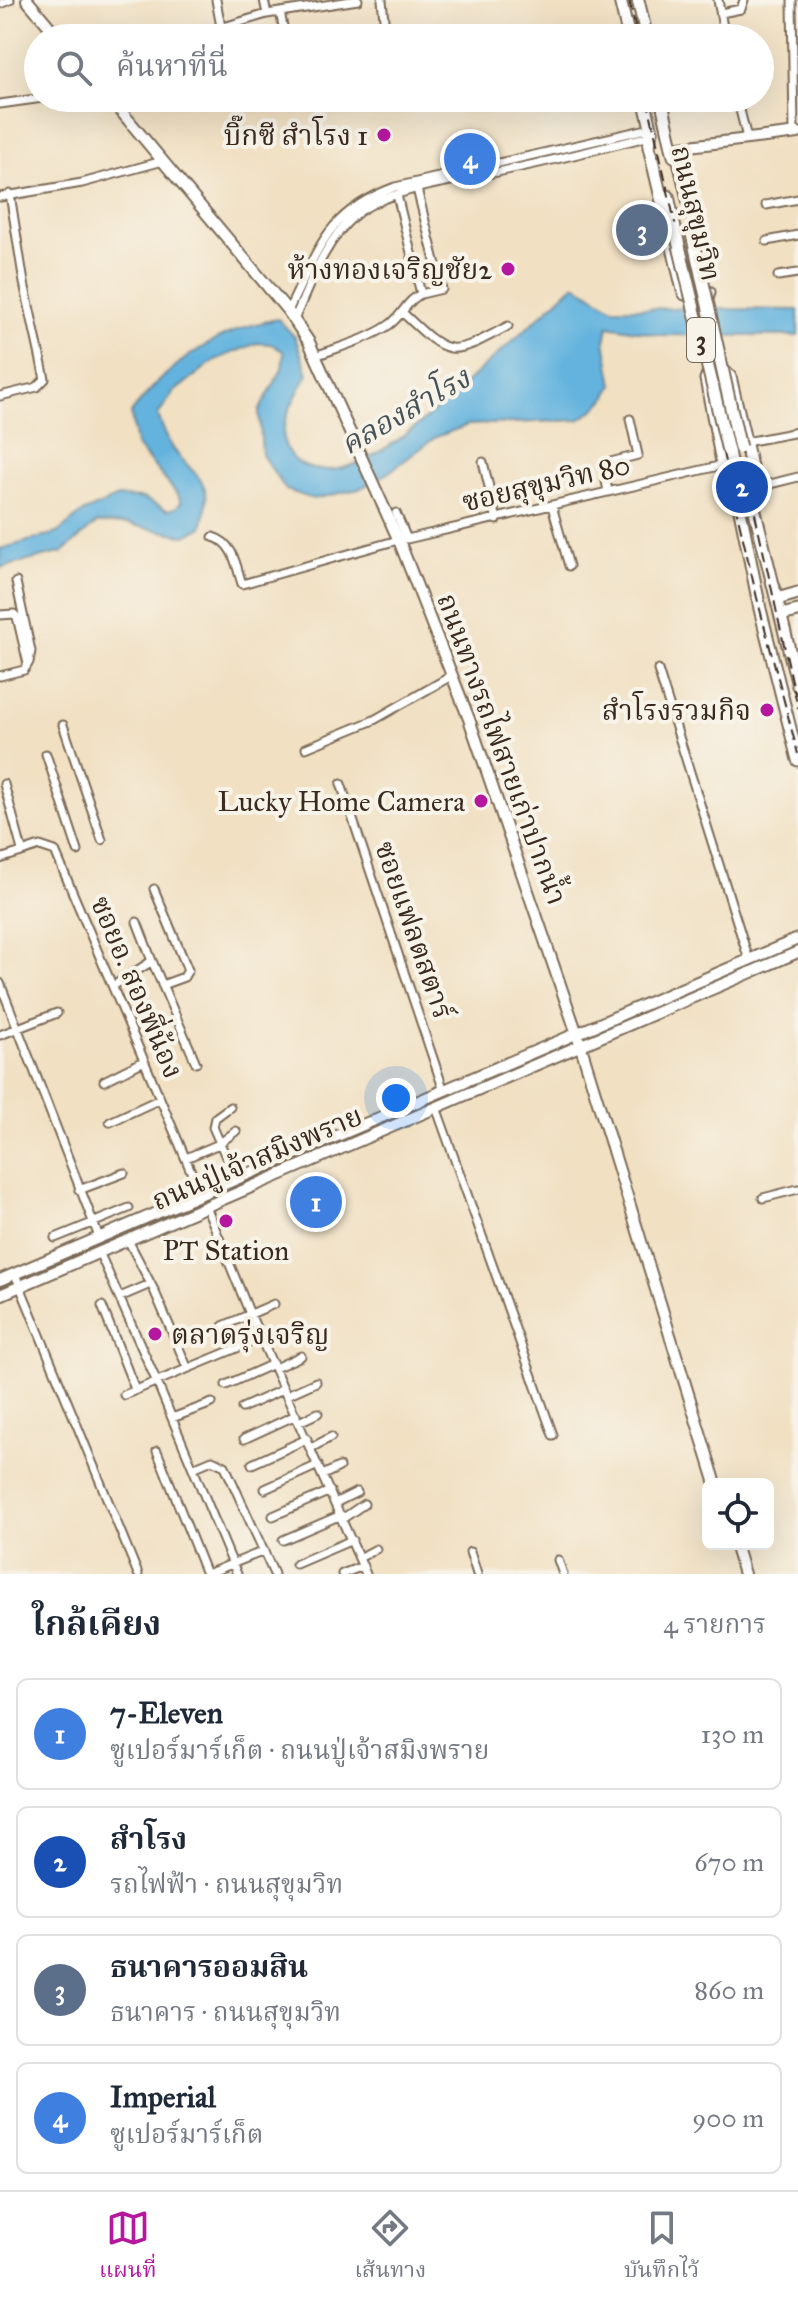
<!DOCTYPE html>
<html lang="th">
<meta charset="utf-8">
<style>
body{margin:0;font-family:"IM FELL Great Primer","Noto Serif Thai",serif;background:#f2f2f3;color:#1f2937}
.controls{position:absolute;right:24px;bottom:24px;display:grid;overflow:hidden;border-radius:12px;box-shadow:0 8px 32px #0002}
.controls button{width:72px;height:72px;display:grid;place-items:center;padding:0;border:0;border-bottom:2px solid #e0e1e3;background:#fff;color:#1f2937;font:40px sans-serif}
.you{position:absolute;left:396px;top:1098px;width:28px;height:28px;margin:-20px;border:6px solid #fff;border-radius:50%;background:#1a73e8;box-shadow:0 0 0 12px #1a73e833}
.badge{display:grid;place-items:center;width:52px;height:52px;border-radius:50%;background:#b5179e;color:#fff;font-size:26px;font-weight:700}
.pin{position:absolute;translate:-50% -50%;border:4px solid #fff;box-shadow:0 2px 8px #0006}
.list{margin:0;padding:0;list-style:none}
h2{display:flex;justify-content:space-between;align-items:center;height:104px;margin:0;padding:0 32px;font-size:34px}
h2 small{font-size:26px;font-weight:400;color:#747a83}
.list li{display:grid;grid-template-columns:52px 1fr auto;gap:24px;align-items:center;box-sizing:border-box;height:112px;margin:0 16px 16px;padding:0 16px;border:2px solid #e0e1e3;border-radius:12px}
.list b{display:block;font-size:30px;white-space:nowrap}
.list p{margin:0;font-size:26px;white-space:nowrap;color:#747a83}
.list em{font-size:26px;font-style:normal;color:#747a83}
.icon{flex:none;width:44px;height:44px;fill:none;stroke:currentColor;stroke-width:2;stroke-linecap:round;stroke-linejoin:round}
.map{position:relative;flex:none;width:798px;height:1574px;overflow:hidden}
.search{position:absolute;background:#fff;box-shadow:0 8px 32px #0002;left:24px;right:24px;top:24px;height:88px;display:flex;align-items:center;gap:20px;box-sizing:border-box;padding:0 28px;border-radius:44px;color:#747a83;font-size:30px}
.sheet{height:616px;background:#fff}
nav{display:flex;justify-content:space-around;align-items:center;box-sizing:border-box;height:112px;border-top:2px solid #e0e1e3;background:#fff;font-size:22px;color:#747a83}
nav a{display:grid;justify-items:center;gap:4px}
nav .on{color:#b5179e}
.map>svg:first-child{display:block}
.water{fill:#63b3de;stroke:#4f6e7e;stroke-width:2}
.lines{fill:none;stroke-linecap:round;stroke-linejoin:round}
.minor-casing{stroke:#7b6a57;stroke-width:11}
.secondary-casing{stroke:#7b6a57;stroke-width:14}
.primary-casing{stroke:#7b6a57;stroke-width:15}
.trunk-casing{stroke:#7b6a57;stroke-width:15}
.minor{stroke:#fff;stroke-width:7}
.secondary{stroke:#fff;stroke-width:10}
.primary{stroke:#fff;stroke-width:11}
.trunk{stroke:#fff;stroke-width:11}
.rail{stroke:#3b2a1e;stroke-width:2;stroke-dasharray:12 6;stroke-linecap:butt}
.trunk-bridge-casing{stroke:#7b6a57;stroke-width:15;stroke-linecap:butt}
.trunk-bridge{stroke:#fff;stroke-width:11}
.poi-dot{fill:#b5179e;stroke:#f7f3e8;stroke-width:3}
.labels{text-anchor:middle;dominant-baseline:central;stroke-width:8;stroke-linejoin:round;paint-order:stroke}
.shield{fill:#f7f3e8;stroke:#73665b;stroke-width:2}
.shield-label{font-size:26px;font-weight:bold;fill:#3b2a1e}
.poi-label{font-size:28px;fill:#3b2a1e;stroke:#f7f3e8;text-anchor:end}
.street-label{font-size:28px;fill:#3b2a1e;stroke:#f7f3e8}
.water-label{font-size:30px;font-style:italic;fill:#475358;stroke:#f7f3e8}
</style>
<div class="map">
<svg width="798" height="1574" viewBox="0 0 798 1574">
<rect width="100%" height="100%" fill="#f7f3e8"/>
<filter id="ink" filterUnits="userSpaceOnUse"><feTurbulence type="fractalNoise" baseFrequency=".0125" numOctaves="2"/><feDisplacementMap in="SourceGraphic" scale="16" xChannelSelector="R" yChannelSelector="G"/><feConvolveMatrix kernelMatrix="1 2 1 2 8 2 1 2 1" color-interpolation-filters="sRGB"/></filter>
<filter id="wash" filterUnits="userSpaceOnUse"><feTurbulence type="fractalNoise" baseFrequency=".006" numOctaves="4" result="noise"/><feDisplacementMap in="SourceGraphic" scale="32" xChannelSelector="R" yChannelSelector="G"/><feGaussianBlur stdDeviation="1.8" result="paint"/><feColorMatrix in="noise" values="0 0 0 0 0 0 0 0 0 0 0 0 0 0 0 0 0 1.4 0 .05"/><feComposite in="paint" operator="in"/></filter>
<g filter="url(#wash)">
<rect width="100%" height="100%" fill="#f1e0c2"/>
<!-- water -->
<path class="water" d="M575,284L613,308L798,310V336L660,335L608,326L605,341L613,385L606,398L595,409L579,420L468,425L436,437L385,475L359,489L313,499L286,490L262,455L259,411L282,369L284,352L271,344L257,343L215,360L174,392L158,415C163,429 168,443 178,455C204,483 213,486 202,527L186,536L127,524L97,523L63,552L0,568V549L57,533L82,513L118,497L142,498L168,510L177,507L181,502L178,495L136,445L131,413C169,363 216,330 278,319L295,337L308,374C296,397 270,433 292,457C308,475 339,472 360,462C402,443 437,409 471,378C506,347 541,316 575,284Z"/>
</g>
<g filter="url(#ink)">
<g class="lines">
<defs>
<path id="minor" d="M216,0L221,27
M264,0L267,14
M382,0L386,38
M718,0L725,38
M792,0L794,133
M0,4L10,0
M280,12L284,31
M721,13L741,9L744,0
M187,38L267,14L358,0
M737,98L747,138
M0,104L43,98
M416,185L442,289L421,294
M0,197L82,183L163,161
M766,205L798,199
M767,241L798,235
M778,276L798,273
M288,311C319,249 325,213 395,187L651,128
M403,313C450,358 450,357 508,326
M294,320C311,282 324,242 355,215C387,188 466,179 507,170C555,160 603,148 650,136
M315,356C339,347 367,340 389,325C402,316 407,300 421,294L397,195
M0,396L37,387L45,379L24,283L10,194
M746,442L798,432
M483,462L497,520
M750,489L798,477
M608,492L603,464L638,455L630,419
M552,506L569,566
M396,513L407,539L723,465
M213,537C234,543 236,566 242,584L398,540
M16,582L31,651L29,662
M0,615L14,614L17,617L28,664L24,670L0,676
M658,670L749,960
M63,725L102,840
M306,748L374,720L453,675
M46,754L78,851
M4,784L22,850
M341,784L444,1091
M0,859L40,846L55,851L201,1195
M154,889L188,970L184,977L162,985
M152,961L196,1063
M0,983L99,1237
M113,986L152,961L137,922
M0,1035L57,1013
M104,1081L144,1061
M230,1107L215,1118L213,1127L236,1180
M436,1107L553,1435
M110,1122L160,1099
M186,1158L219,1144L236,1131
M79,1190L124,1173
M763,1198L798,1189
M206,1206L250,1314L366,1574
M55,1238L129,1208
M128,1240L154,1290L187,1367
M99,1252L156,1380L237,1574
M15,1274L138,1574
M120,1297L148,1285
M102,1306L135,1389
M223,1326L274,1304
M262,1341L284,1331
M275,1368L301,1356
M226,1385L273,1364
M124,1395L261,1338
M287,1395L316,1382
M242,1408L284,1389
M172,1418L212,1403
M299,1422L318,1413
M244,1439L296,1415
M311,1448L331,1437
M157,1451L206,1574
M252,1464L307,1439
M193,1468L212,1460L225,1466L274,1574
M323,1475L339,1467
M265,1489L318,1465
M335,1503L357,1492
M273,1516L330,1491
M342,1519L364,1504
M283,1540L341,1515
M470,1552L477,1574
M359,1558L376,1549
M558,1560L563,1574
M296,1564L352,1540
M207,1574L264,1551
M342,1574L363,1566"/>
<path id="secondary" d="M27,0L59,38
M110,98L288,311L309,342L400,543L469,719L577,1034L716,1484
M672,148L798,133
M0,1280L798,939
M0,1295L798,952
M735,1544L744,1574"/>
<path id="primary" d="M777,599L798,593
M781,615L798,611"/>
<path id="trunk" d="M620,0L629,38
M638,0L647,38
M644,98L652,132
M661,98L674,156
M651,128L649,147L683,290L685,294L699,299L708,296L709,292
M672,148L679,161L696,233
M668,196L675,229
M728,451L760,609L798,760
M722,462L706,379L708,374L724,371L730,377L754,479L749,489
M748,483L798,686"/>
</defs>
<!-- minor casing -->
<use href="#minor" class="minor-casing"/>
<!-- secondary casing -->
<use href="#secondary" class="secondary-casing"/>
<!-- primary casing -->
<use href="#primary" class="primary-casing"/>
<!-- trunk casing -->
<use href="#trunk" class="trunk-casing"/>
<!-- minor -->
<use href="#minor" class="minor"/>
<!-- secondary -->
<use href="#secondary" class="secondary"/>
<!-- primary -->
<use href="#primary" class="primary"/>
<!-- trunk -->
<use href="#trunk" class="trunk"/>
<!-- rail -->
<path class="rail" d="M629,0L638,38
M647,98L692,298L706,381L757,598L798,754
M702,304L726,383L798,708"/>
<defs>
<path id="trunk-bridge" d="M690,225L740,448
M675,229L728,451"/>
</defs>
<!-- trunk-bridge casing -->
<use href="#trunk-bridge" class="trunk-bridge-casing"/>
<!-- trunk-bridge -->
<use href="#trunk-bridge" class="trunk-bridge"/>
</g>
</g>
<!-- markers -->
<g class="poi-dot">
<circle cx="384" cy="135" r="8"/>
<circle cx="508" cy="269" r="8"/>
<circle cx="767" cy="710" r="8"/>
<circle cx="481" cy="801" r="8"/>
<circle cx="226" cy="1221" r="8"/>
<circle cx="155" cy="1334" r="8"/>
</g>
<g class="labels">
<!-- shield labels -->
<rect class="shield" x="687" y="318" width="28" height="44" rx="6"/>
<g class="shield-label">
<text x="701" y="340">3</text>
</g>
<!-- poi labels -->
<g class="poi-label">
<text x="368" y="135">บิ๊กซี สำโรง 1</text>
<text x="492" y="269">ห้างทองเจริญชัย2</text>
<text x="751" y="710">สำโรงรวมกิจ</text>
<text x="465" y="801">Lucky Home Camera</text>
<text x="226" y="1250" text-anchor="middle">PT Station</text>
<text x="171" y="1334" text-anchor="start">ตลาดรุ่งเจริญ</text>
</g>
<!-- street labels -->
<g class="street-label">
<text transform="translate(696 213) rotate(77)">ถนนสุขุมวิท</text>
<text transform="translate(546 483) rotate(-13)">ซอยสุขุมวิท 80</text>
<text transform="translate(502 749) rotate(70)">ถนนทางรถไฟสายเก่าปากน้ำ</text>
<text transform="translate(414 930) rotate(71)">ซอยแฟลตสตาร์</text>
<text transform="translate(137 987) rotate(67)">ซอยอ. สองพี่น้อง</text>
<text transform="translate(257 1158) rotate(-23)">ถนนปู่เจ้าสมิงพราย</text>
</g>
<!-- water labels -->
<g class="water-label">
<text transform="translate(405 411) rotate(-30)">คลองสำโรง</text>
</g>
</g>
</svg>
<div class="controls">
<button><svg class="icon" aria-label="locate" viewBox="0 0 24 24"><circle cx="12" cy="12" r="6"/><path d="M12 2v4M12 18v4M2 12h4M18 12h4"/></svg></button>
</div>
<div class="you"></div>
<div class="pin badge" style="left:316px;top:1202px;background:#3f7fe0">1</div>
<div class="pin badge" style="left:742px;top:487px;background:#1a4fb4">2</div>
<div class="pin badge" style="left:642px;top:230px;background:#5c6f8a">3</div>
<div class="pin badge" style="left:470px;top:159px;background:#3f7fe0">4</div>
<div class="search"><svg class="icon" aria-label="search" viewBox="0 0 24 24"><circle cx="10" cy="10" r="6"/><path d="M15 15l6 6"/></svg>ค้นหาที่นี่</div>
</div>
<section class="sheet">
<h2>ใกล้เคียง<small>4 รายการ</small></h2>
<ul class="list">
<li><span class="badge" style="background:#3f7fe0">1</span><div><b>7-Eleven</b><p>ซูเปอร์มาร์เก็ต · ถนนปู่เจ้าสมิงพราย</p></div><em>130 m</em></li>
<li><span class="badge" style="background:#1a4fb4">2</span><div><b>สำโรง</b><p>รถไฟฟ้า · ถนนสุขุมวิท</p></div><em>670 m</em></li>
<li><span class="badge" style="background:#5c6f8a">3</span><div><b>ธนาคารออมสิน</b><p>ธนาคาร · ถนนสุขุมวิท</p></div><em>860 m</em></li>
<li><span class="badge" style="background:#3f7fe0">4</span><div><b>Imperial</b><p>ซูเปอร์มาร์เก็ต</p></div><em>900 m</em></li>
</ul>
</section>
<nav>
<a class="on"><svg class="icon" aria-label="map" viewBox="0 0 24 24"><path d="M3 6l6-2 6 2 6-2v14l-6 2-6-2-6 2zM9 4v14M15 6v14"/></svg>แผนที่</a>
<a><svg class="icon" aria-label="directions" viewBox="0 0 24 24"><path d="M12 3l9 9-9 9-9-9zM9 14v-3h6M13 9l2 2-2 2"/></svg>เส้นทาง</a>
<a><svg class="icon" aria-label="saved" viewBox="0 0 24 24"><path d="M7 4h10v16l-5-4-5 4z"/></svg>บันทึกไว้</a>
</nav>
